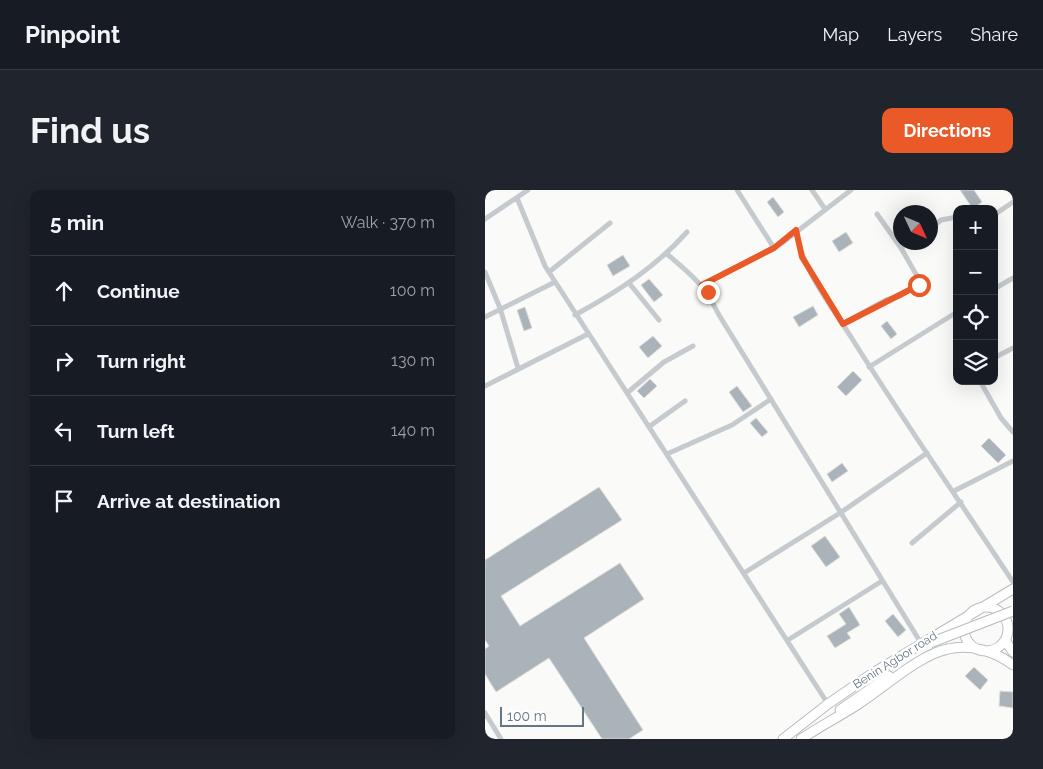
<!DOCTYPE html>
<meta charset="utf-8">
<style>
body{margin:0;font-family:Raleway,sans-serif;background:#20242c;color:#f1f3f6}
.controls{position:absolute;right:15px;top:15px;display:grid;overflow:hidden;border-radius:10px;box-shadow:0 5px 20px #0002}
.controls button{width:45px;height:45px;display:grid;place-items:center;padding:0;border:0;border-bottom:1px solid #363941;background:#171b24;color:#f1f3f6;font:25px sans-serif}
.compass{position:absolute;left:408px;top:15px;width:45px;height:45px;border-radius:50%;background:#171b24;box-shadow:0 5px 20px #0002;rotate:134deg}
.scale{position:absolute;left:15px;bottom:12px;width:84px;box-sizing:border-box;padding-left:5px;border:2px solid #647584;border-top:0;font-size:14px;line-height:18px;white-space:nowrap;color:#647584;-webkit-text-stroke:4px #fff;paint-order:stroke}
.stop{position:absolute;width:15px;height:15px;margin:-11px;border:4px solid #ea5a28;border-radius:50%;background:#fff}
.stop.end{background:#ea5a28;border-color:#fff;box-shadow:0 1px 5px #0008}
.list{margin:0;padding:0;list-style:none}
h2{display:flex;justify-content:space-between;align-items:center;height:65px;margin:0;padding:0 20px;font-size:21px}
h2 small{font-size:16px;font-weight:400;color:#9ea1a6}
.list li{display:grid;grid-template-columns:32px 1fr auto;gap:15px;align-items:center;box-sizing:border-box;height:70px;padding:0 20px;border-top:1px solid #363941}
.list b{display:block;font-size:19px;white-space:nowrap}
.list em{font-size:16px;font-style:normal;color:#9ea1a6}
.icon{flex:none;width:28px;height:28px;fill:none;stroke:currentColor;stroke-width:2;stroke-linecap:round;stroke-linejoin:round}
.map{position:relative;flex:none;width:528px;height:549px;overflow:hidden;border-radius:10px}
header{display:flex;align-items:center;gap:30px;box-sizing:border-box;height:70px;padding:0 25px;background:#171b24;border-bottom:1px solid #363941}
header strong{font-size:24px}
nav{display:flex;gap:28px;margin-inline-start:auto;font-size:18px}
.intro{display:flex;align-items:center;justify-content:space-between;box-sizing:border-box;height:120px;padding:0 30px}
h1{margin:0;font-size:35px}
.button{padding:12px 22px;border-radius:10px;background:#ea5a28;color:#fff;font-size:18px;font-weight:700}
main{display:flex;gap:30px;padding:0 30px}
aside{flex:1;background:#171b24;border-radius:10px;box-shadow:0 5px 20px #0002}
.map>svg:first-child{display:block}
.building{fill:#aab3ba;stroke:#dcdcda}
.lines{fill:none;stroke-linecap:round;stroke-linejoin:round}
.highway-casing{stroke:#b8bcc0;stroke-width:11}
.street{stroke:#c5cace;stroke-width:5}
.highway{stroke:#fff;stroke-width:9}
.highway-bridge-casing{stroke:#b8bcc0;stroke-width:11;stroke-linecap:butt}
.highway-bridge{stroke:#fff;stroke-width:9}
.route{stroke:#ea5a28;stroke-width:6}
.labels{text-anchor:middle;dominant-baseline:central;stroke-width:5;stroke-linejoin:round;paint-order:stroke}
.street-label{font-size:12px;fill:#647584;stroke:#fff}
</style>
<header>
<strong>Pinpoint</strong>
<nav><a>Map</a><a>Layers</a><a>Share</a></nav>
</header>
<div class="intro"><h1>Find us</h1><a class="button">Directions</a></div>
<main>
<aside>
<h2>5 min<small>Walk · 370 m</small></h2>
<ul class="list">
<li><svg class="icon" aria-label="ahead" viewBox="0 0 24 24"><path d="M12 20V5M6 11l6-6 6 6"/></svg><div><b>Continue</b></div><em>100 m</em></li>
<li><svg class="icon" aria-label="right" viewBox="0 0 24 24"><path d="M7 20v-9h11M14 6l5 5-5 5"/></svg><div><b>Turn right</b></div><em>130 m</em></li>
<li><svg class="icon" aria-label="left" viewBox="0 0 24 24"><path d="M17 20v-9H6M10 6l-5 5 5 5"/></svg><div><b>Turn left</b></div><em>140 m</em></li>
<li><svg class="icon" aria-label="arrive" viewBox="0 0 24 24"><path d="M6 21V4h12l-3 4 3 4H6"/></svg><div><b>Arrive at destination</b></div></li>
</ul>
</aside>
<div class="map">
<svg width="528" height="549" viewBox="0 0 528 549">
<rect width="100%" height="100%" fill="#fafaf8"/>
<!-- building -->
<path class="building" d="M475,0H489L497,12L488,19Z
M288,7L299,22L293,27L282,12Z
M361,42L368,53L354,62L347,51Z
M138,65L145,76L128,86L122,75Z
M164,89L178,105L169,112L156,95Z
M328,116L333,125L314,137L308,127Z
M40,117L47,138L39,141L32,120Z
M402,131L412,144L406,149L396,136Z
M168,146L177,156L163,168L154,157Z
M368,181L377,190L361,206L352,197Z
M165,189L172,196L159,208L152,201Z
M252,196L267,216L258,222L244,202Z
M271,228L283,242L277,247L265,233Z
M504,248L521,265L513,273L496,256Z
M357,273L363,281L347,292L342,284Z
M114,297L137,330L16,406L35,436L135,373L159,409L99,448L158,540L144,549H117L64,468L11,502L0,484V459L4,456L0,450V370Z
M340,346L355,367L341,377L326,356Z
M364,417L375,435L362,443L366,448L350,458L342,446L361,434L354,424Z
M408,424L421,440L413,447L400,431Z
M489,477L503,490L495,500L480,486Z
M515,501L528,502V518L514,516Z"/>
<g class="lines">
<defs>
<path id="highway" d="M479 439a22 22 0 1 1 44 0a22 22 0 1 1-44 0Z
M520,450L528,462
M355,520L404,486
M298,549L343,514L388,483L528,399
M316,549C334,537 353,527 372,515C396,500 435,464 463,459C485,454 510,461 528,475"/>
</defs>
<!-- highway casing -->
<use href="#highway" class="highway-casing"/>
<!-- street -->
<path class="street" d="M252,0L289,58
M327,0L340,19
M32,8L60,76L343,514
M509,25L528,12
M0,29L43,0
M446,38L456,30L472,27
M311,40C317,80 345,114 366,147C418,230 474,310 528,392
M416,58L424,52
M182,64C208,86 219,95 234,125L436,453
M0,82L15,118L33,178
M64,82L125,33
M144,93L174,130
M217,95L297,53L366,0
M509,99L528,88
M90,125C132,102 171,77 202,42
M0,127L70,92
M357,134L401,110L415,106L436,93L416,58L392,24
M509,168L528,158
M384,177L472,122
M495,191L516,228L528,242
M0,196L103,144
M142,203L179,172L208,156
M165,236L200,211
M182,264L247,235L286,209
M469,301L528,271
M427,353L476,312
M259,383L355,323L442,263
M303,450L397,391
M0,523L16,549"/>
<!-- highway -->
<use href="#highway" class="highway"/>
<defs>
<path id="highway-bridge" d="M445,453L528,421"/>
</defs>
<!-- highway-bridge casing -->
<use href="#highway-bridge" class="highway-bridge-casing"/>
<!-- highway-bridge -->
<use href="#highway-bridge" class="highway-bridge"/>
</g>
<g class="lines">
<!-- route -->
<path class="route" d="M223,102L217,95L289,58L311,40L317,67L358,134L434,95"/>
</g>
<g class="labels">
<!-- street labels -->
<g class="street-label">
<text transform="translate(410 470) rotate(-32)">Benin Agbor road</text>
</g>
</g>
</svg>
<div class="controls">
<button>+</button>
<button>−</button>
<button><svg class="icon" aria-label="locate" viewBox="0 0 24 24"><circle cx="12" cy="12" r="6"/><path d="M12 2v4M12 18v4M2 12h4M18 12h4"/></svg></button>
<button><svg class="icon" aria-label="layers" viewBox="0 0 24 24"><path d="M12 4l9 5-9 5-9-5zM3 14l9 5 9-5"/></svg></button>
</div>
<svg class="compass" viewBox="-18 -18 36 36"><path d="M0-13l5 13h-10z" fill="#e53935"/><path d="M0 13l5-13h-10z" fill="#9ea1a6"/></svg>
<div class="scale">100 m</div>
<div class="stop" style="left:434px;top:95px"></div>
<div class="stop end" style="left:223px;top:102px"></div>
</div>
</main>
